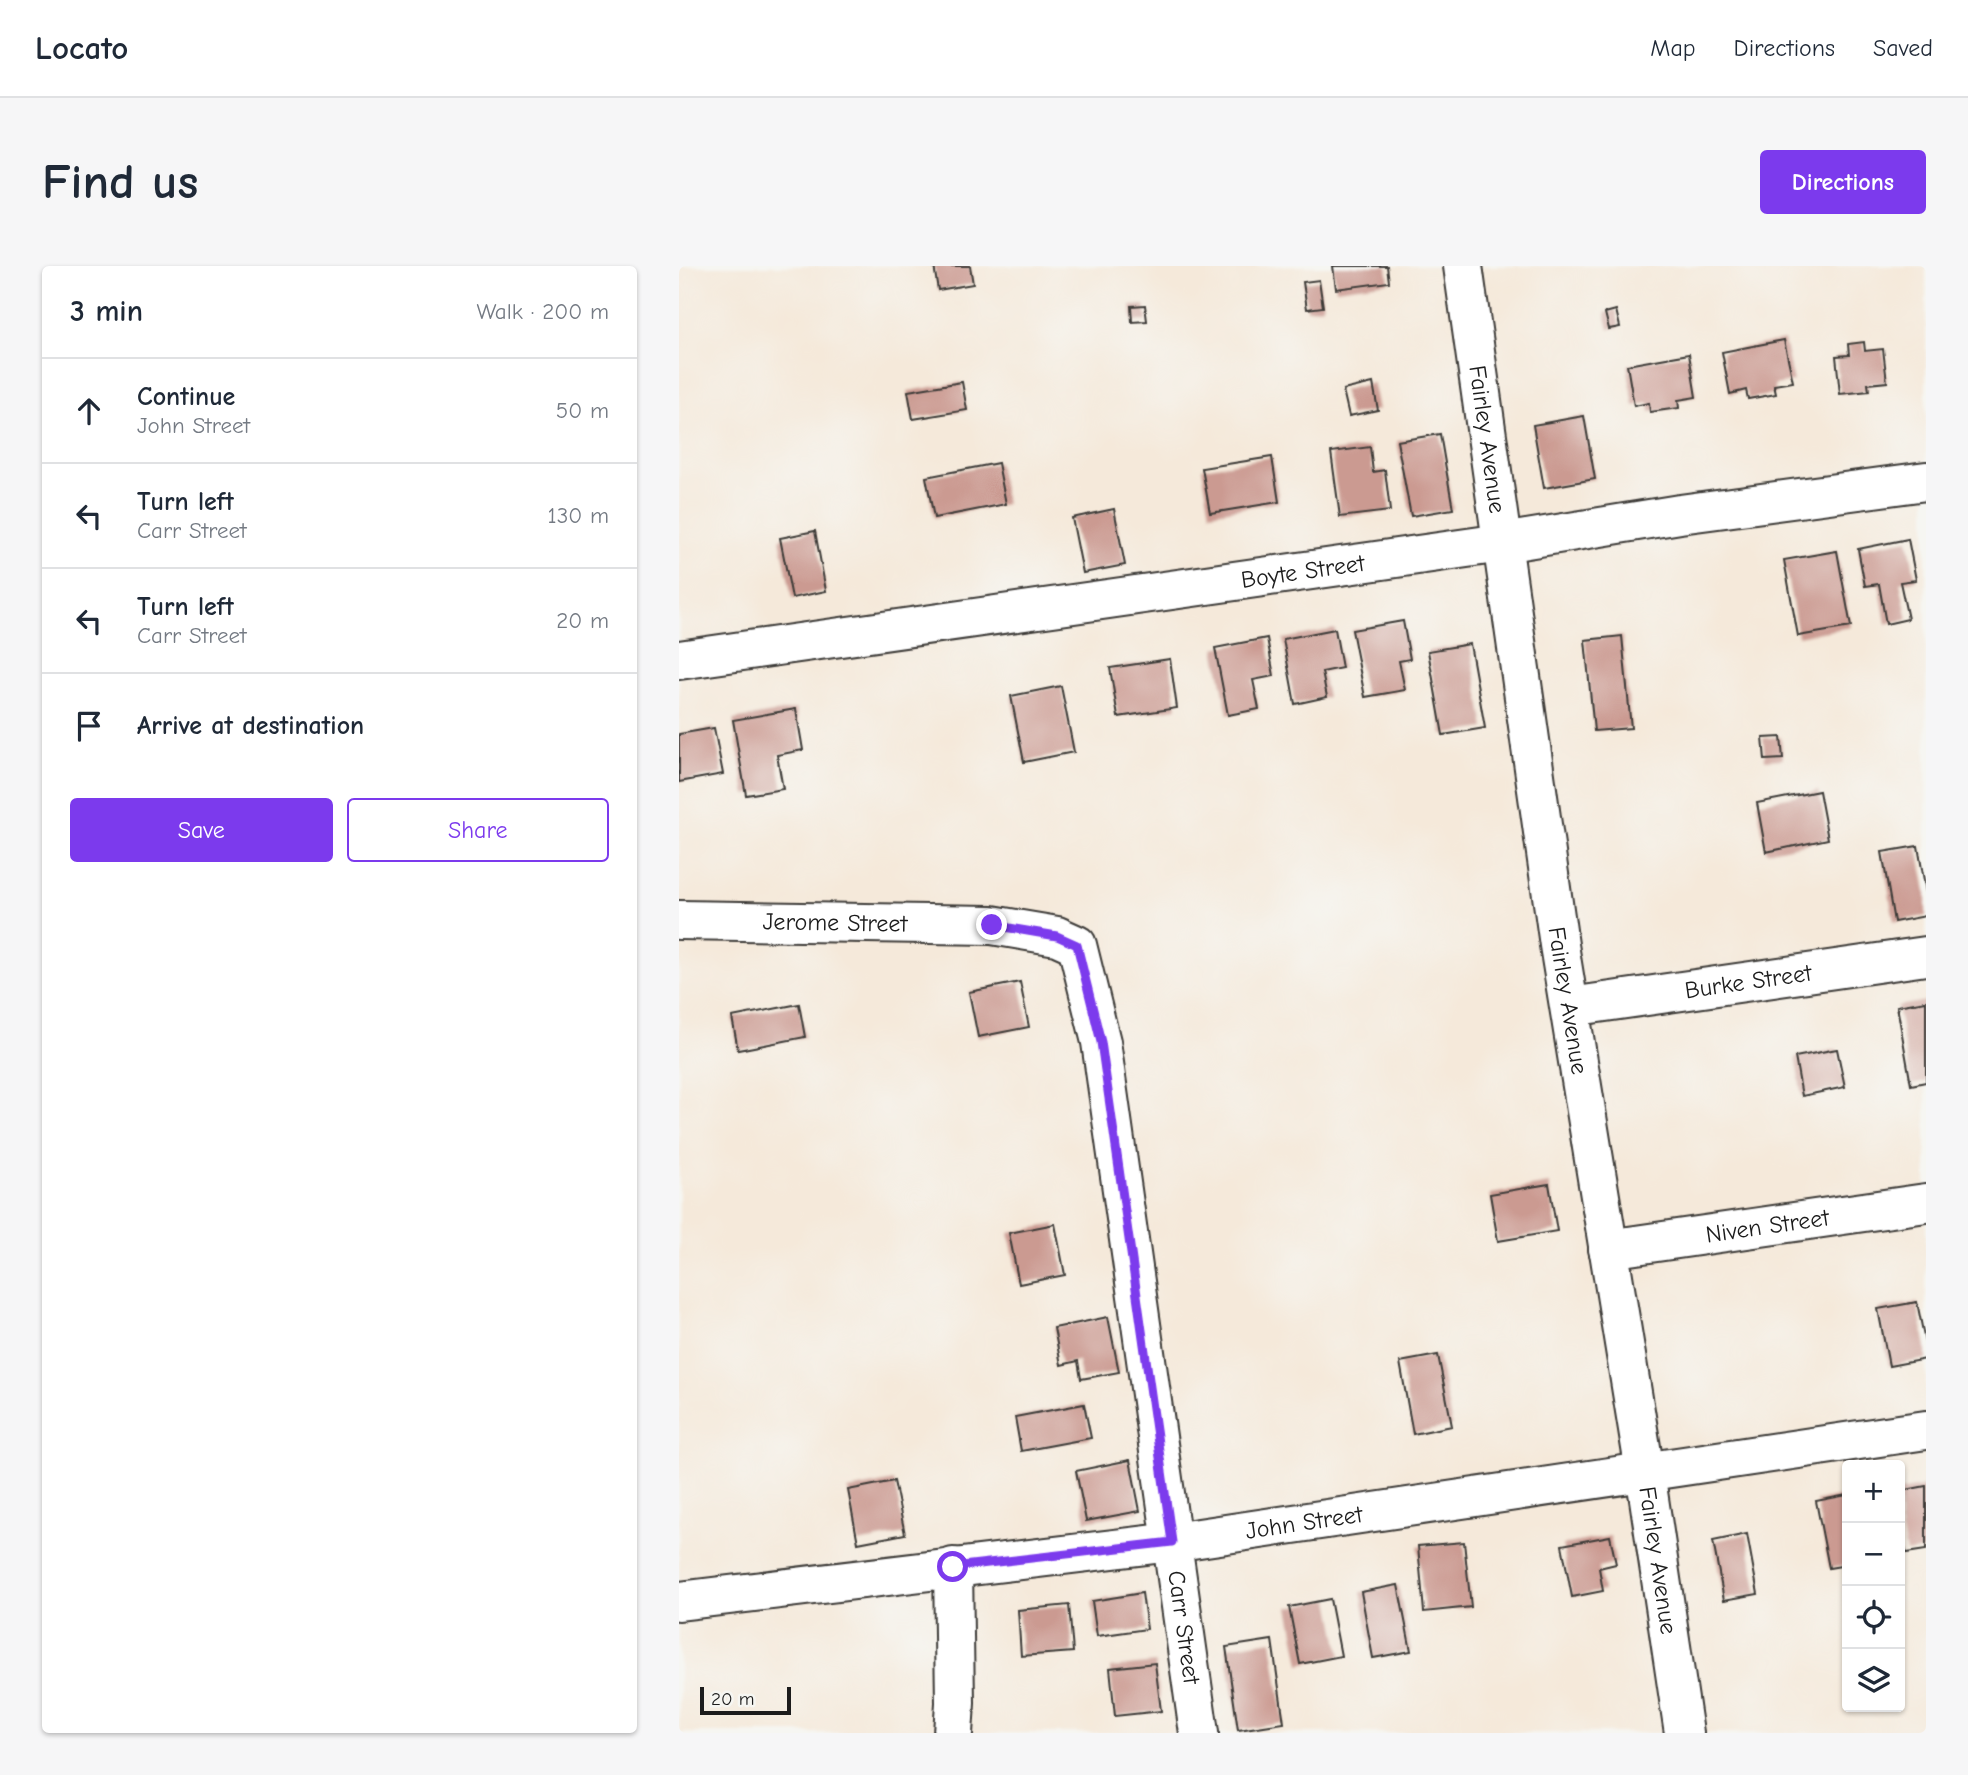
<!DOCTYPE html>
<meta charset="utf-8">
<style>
body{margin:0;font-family:"Comic Neue",sans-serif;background:#f6f6f7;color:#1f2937}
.controls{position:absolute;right:21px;bottom:21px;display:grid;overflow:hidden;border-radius:7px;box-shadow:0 2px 5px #0004}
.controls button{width:63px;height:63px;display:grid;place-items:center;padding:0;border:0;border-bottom:2px solid #e0e1e3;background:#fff;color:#1f2937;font:35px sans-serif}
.scale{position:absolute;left:21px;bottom:18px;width:91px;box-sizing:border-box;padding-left:7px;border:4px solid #1c1c1c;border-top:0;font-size:19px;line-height:24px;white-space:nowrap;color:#1c1c1c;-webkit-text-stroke:5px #f6f6f2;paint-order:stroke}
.stop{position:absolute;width:21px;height:21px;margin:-16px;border:5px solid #7c3aed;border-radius:50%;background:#fff}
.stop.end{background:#7c3aed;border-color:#fff;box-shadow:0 2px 7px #0008}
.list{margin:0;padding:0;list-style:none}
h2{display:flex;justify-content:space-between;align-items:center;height:91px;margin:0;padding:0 28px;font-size:30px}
h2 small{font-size:23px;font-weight:400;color:#747a83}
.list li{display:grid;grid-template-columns:46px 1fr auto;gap:21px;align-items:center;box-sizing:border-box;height:105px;padding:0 28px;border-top:2px solid #e0e1e3}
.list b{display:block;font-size:26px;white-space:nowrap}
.list p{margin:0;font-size:23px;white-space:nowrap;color:#747a83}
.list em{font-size:23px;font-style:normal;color:#747a83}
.actions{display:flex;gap:14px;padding:21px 28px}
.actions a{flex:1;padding:16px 0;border:2px solid #7c3aed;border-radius:7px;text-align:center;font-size:24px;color:#7c3aed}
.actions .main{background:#7c3aed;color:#fff}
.icon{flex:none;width:38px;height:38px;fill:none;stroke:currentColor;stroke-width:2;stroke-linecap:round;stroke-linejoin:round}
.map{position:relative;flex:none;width:1247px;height:1467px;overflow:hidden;border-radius:7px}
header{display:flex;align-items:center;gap:42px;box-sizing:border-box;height:98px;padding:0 35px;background:#fff;border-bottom:2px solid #e0e1e3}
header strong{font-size:33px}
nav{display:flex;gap:38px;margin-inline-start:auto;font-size:24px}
.intro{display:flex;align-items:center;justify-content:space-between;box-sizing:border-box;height:168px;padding:0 42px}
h1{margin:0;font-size:49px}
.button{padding:18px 32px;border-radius:7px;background:#7c3aed;color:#fff;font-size:24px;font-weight:700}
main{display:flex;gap:42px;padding:0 42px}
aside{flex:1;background:#fff;border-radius:7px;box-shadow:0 2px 5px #0004}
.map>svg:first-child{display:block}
.building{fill:#cb9a91}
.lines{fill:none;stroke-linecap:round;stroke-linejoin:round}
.minor-casing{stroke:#3d3b38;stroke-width:42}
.minor{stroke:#fff;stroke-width:38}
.route{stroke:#7c3aed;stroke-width:9}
.labels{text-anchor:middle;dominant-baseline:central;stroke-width:5;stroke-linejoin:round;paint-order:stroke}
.street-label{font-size:24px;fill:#1c1c1c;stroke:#f6f6f2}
</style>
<header>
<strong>Locato</strong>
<nav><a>Map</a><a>Directions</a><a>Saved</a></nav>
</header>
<div class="intro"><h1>Find us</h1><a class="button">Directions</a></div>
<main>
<aside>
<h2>3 min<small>Walk · 200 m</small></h2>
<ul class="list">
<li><svg class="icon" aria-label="ahead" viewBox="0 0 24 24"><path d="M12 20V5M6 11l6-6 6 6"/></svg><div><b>Continue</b><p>John Street</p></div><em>50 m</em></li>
<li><svg class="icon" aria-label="left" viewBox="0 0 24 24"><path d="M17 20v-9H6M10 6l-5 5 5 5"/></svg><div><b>Turn left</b><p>Carr Street</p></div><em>130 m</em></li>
<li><svg class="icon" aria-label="left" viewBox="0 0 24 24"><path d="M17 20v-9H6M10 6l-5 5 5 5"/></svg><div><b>Turn left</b><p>Carr Street</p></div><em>20 m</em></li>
<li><svg class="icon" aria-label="arrive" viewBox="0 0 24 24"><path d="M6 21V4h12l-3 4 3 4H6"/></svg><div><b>Arrive at destination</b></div></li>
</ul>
<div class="actions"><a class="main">Save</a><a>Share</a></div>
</aside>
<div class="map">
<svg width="1247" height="1467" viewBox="0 0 1247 1467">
<rect width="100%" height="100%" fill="#f6f6f2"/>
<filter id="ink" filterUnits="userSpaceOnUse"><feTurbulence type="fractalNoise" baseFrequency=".0143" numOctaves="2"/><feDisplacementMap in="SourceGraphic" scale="14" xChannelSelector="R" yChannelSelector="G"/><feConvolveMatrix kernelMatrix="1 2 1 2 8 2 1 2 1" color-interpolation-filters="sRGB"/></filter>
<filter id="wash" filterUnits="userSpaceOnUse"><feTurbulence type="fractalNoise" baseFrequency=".00686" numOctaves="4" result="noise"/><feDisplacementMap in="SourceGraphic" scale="28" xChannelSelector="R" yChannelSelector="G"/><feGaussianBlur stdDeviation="1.57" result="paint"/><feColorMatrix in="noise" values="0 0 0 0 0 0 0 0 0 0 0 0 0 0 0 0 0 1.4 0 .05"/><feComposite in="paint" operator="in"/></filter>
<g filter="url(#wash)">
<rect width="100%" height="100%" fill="#f5e9da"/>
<g id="blocks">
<!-- building -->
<path class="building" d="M255,0H291L294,18L259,24Z
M654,0H708L710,16L657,23Z
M640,14L644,41L628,43L624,16Z
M466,39L468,55L453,56L452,40Z
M937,44L941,61L930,63L926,47Z
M1105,74L1114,116L1095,119L1097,128L1069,133L1067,124L1051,128L1043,86Z
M1185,76L1186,85L1204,83L1208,116L1189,118L1190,125L1161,128L1157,90L1170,89L1169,78Z
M1010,88L1017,131L999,134L1000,142L971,146L970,137L955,140L948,99Z
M283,116L288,144L234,153L229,125Z
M694,117L699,144L670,150L664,124Z
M905,150L916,213L865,222L854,159Z
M761,168L774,243L732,250L718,175Z
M691,181L694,206L706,204L711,245L661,251L652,186Z
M593,191L600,236L531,247L523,202Z
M319,197L327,238L255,252L247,211Z
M435,243L446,299L404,307L393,252Z
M136,265L147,325L113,332L101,272Z
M1229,273L1237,314L1221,316L1229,353L1207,358L1200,318L1186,320L1179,283Z
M1158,285L1172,361L1119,370L1105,294Z
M724,355L731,393L720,395L726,424L686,431L673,364Z
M656,363L663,402L643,406L648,431L616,438L604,373Z
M943,370L952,462L915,465L906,374Z
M588,372L595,410L574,414L580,443L549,449L536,382Z
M791,378L806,462L764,469L749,385Z
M491,393L498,442L439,451L431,402Z
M382,420L395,486L345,496L332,430Z
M117,443L124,484L98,489L104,523L67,529L54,454Z
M35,462L44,508L0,516V468Z
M1102,471L1104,493L1086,494L1084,472Z
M1140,525L1149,573L1087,586L1078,537Z
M1239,580L1247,626V650L1215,656L1203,586Z
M341,716L350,761L299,771L290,726Z
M1247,735V816L1232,819L1218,740Z
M120,738L126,771L59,784L53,751Z
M1158,783L1166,821L1123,830L1116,791Z
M870,918L878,965L819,975L811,928Z
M376,958L386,1009L340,1018L330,967Z
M1238,1036L1247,1081V1093L1210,1100L1199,1043Z
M429,1051L440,1106L402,1113L399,1095L382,1099L375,1062Z
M759,1089L773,1160L734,1168L721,1096Z
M405,1138L412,1172L342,1185L336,1151Z
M451,1194L461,1245L407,1255L397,1205Z
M215,1215L226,1268L179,1277L169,1224Z
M1247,1220V1284L1227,1287L1221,1255V1225Z
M1168,1229V1299L1150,1302L1137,1235Z
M1068,1268L1079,1328L1045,1334L1034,1275Z
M931,1270L937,1298L920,1302L924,1325L893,1331L883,1279Z
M785,1276L792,1341L745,1346L739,1280Z
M719,1319L732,1385L694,1392L682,1326Z
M463,1327L468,1363L418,1370L413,1335Z
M651,1333L662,1390L621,1398L610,1341Z
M390,1339L394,1386L342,1390L339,1344Z
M593,1374L605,1457L559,1464L547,1381Z
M476,1397L482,1445L436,1450L431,1402Z"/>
</g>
</g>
<g filter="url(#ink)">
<use href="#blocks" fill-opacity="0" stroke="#3d3b38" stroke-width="2"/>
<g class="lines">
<defs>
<g id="minor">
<path id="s1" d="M784,0L880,679L966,1206L1005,1467"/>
<path id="s2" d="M0,394L823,277L1001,248L1247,215"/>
<path id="s3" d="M0,654L313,659L378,670L398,679L422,776L520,1467"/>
<path id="s4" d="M891,741L1247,690"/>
<path id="s5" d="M929,983L1247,937"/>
<path d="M274,1301L276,1437L274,1467"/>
<path id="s6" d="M0,1335L493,1276L1247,1164"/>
</g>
</defs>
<!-- minor casing -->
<use href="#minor" class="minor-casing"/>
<!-- minor -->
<use href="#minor" class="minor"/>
</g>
</g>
<g class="lines" filter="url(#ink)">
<!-- route -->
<path class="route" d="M274,1301L493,1276L422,776L398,679L378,670L313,659"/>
</g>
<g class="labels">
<!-- street labels -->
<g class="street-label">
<text stroke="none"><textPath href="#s1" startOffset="175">Fairley Avenue</textPath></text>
<text stroke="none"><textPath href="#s2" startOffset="630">Boyte Street</textPath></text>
<text stroke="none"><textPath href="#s3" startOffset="156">Jerome Street</textPath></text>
<text stroke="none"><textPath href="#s4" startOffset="180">Burke Street</textPath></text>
<text stroke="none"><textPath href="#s1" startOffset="742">Fairley Avenue</textPath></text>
<text stroke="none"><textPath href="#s5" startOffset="161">Niven Street</textPath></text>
<text stroke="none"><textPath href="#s6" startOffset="630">John Street</textPath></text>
<text stroke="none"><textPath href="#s1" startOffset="1309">Fairley Avenue</textPath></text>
<text stroke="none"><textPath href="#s3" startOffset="1092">Carr Street</textPath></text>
</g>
</g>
</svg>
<div class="controls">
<button>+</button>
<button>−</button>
<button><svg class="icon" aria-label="locate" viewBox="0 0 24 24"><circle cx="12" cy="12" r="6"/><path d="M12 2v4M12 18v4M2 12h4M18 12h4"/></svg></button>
<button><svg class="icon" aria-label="layers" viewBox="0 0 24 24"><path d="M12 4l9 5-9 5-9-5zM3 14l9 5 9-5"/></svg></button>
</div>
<div class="scale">20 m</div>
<div class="stop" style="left:274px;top:1301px"></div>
<div class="stop end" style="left:313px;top:659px"></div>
</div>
</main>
